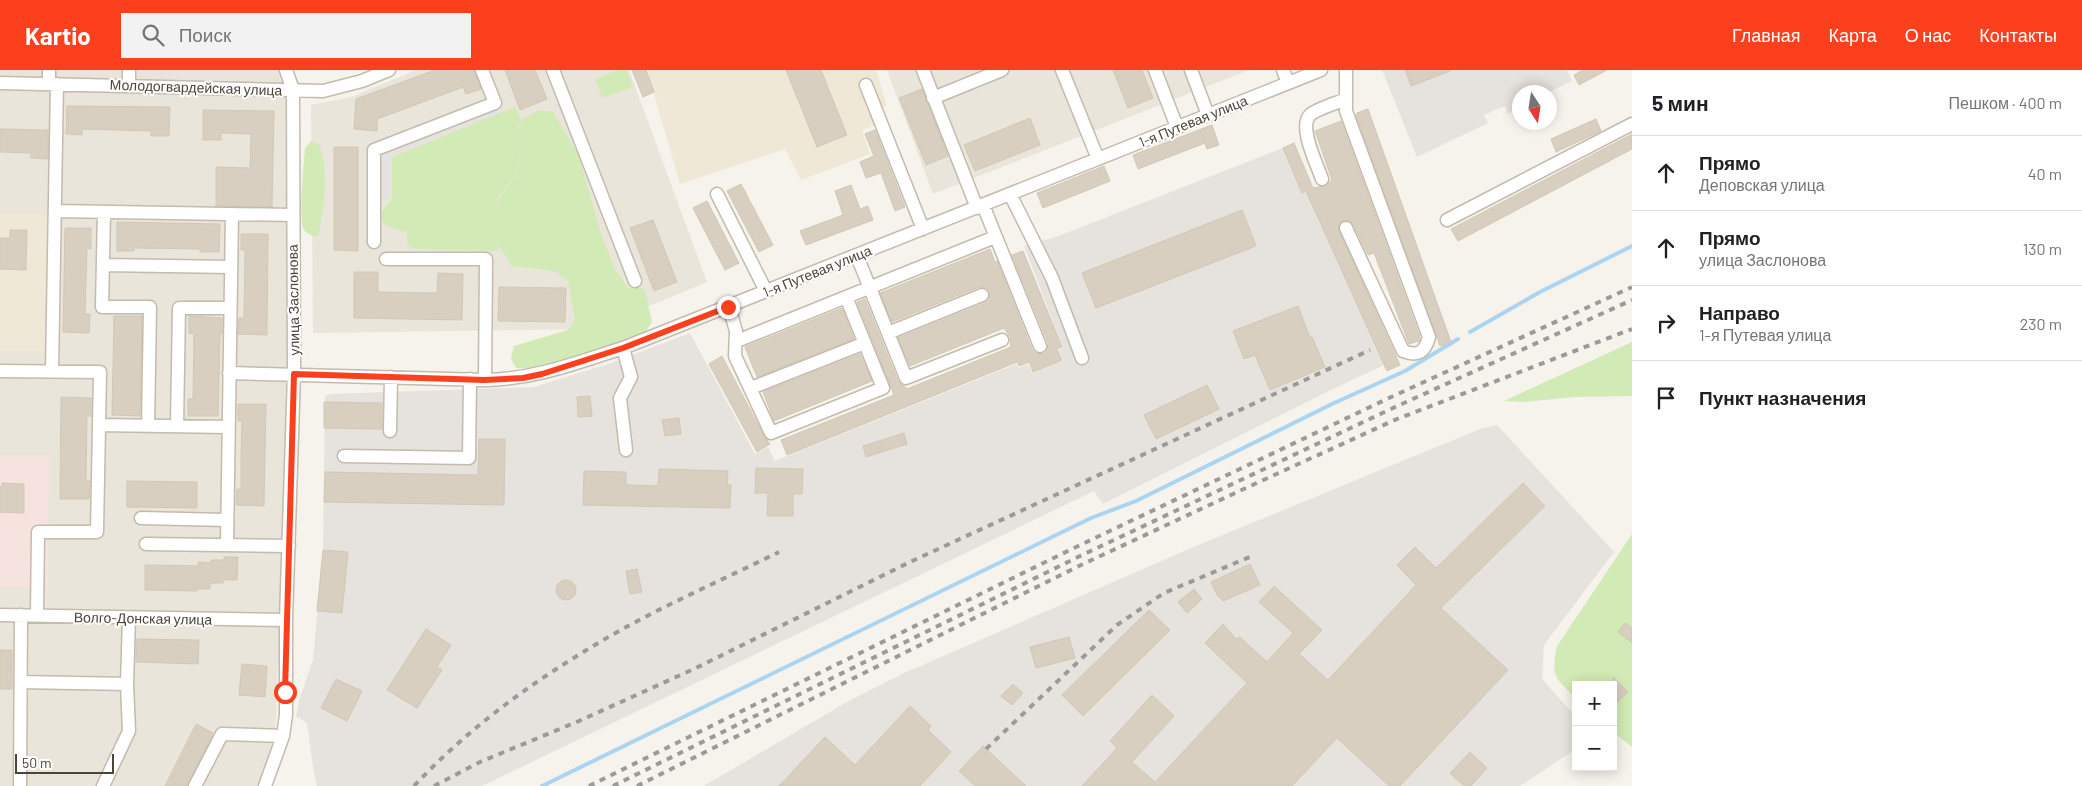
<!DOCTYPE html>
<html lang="ru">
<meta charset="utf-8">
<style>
body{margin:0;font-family:Barlow,sans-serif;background:#f2f2f2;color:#202124}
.controls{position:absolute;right:15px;bottom:15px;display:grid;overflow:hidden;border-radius:0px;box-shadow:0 2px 12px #0003}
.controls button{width:45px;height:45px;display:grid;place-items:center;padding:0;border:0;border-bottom:1px solid #e0e0e0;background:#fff;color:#202124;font:25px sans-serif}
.compass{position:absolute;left:1512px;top:15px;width:45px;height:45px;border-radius:50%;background:#fff;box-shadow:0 2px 12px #0003;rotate:168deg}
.scale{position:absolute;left:15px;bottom:12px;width:99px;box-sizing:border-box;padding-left:5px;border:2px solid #4b4439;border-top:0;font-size:14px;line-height:18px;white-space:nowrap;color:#4b4439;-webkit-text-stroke:4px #fff;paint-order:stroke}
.stop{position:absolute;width:15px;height:15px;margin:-11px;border:4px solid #fc3f1d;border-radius:50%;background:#fff}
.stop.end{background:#fc3f1d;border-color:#fff;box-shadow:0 1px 5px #0008}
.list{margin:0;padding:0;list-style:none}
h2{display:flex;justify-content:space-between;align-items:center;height:65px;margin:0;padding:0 20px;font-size:21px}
h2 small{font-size:16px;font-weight:400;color:#757577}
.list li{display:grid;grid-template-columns:32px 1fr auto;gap:15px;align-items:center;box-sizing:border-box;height:75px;padding:0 20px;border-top:1px solid #e0e0e0}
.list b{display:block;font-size:19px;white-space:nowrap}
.list p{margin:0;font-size:16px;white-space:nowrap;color:#757577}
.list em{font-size:16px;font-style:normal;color:#757577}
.icon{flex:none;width:28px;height:28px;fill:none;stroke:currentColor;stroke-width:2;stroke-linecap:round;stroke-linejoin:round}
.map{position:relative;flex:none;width:1632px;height:716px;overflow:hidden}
header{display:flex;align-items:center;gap:30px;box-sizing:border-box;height:70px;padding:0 25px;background:#fc3f1d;color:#fff}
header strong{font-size:24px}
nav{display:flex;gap:28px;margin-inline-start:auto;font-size:18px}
.search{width:350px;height:45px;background:#f2f2f2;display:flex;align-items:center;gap:12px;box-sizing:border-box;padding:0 18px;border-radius:0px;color:#757577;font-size:19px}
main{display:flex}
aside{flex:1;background:#fff}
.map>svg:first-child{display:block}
.residential{fill:#eae5da}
.industrial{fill:#e6e2dd}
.education{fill:#efe8d6}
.medical{fill:#f6e3e0}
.green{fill:#d2eab5}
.parking{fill:#e5e3e0}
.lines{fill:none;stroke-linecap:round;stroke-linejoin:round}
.stream{stroke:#a9d4f2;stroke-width:4}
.building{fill:#d8cfc1;stroke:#d3c7b4}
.minor-casing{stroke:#c2bbae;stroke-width:15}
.minor{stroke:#fff;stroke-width:12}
.rail{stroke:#9a9a9a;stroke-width:4;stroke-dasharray:6 6;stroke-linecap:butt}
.route{stroke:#fc3f1d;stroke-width:6}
.labels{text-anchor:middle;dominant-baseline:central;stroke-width:4;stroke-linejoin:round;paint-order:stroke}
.street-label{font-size:14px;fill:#4b4439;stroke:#fff}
</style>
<header>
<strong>Kartio</strong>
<div class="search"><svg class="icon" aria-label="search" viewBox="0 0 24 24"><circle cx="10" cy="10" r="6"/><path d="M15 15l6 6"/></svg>Поиск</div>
<nav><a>Главная</a><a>Карта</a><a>О нас</a><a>Контакты</a></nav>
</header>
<main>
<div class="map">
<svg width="1632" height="716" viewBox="0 0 1632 716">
<rect width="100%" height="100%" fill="#f6f3ec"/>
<!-- residential -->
<path class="residential" d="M0,0H280L289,24V308L275,672L258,716H0Z
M416,0H629L707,212L594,259L313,263L311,35L351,27Z
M887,0H1249L933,124Z"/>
<!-- industrial -->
<path class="industrial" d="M1382,0H1567L1572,11L1549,22H1520L1519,38L1508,44L1505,36L1484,45L1488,53L1417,87Z
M1283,78L1302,122L1306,121L1384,295L1329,321L1103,434L1094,421L482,716H317L313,697L307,653L296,646L300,627L313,590L323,480L325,326L331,324L534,317L614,292L690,263L755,384L768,377L775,391L1016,294L1018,298L1028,294L1032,303L1063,290L1059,280L1063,278L1024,176L1056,167Z
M1497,355L1614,482L1544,575L1542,609L1576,647V679L1520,716H704L845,633L902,604L1196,476L1480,359Z"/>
<!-- education -->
<path class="education" d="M647,0H876L887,36L878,40L882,53L862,60L870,84L801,110L785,79L680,114Z
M0,144H47L44,281H0Z"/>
<!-- medical -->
<path class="medical" d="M0,385H49L48,518L0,517Z"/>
<!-- green -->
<path class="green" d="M618,0H626L633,17L602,28L595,9Z
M515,37L521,49L515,64L520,89L511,112L499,126L491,150L500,127L512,112L521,89L515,64L522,50L539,40L553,42L579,86L601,164L614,197L628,218L638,217L645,220L652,252L645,262L619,274L579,285L559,294L540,298H516L511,288L514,276L568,260L575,249L568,211L555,201L512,196L493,167L499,178L495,181L416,179L408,176L407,162C386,158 369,149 392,130V87Z
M311,71L319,74C329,99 324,141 318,166C312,166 308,165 304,160C298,151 304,93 305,78Z
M1632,272V326L1574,327L1523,332L1504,331Z
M1632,464V677L1613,662V615H1576V628C1554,607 1551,607 1557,576Z"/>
<!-- parking -->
<path class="parking" d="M500,32L503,42L391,86V129H378V80Z"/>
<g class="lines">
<!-- stream -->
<path class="stream" d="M1470,262L1540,222L1632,176
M542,716L1091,448L1136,431L1332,334L1405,301L1458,269"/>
</g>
<!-- building -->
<path class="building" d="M435,0H474L481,19L466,24L463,17L377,49V61L354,59L356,29Z
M505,0H535L547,29L520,40Z
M632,0H646L654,22L643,27Z
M786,0H821L847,65L817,77Z
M1113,0H1142L1153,28L1128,38Z
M1405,0H1450V1L1411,16Z
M1583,0H1607L1579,15L1574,5Z
M922,19L948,86L926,95L899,28Z
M67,36L170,37L169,66H151V61L82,59V65L66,64Z
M1368,39L1451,272L1440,276L1356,45L1357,43Z
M203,40L274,41L272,137L216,136V97L250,98L251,64L221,63V70H203Z
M1030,48L1040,75L975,101L964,75Z
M1596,49L1601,61L1556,82L1551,69Z
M1341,51L1420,267L1419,271L1409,274L1374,183L1368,185L1353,154L1347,150L1342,151L1338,157L1339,161L1400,295L1387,301L1306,121L1302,123L1283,78L1294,73L1313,118L1325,116L1332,110L1315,61Z
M1212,55L1219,75L1207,79L1205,73L1138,99L1133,85Z
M0,59L48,60V89L31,88V83L0,82Z
M875,60L905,137L895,141L881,103L866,108L860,92L874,86L865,64Z
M1632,64V79L1458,171L1451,159Z
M334,77H358V181L334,180Z
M1104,96L1110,111L1043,138L1037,123Z
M741,114L773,175L759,182L727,121Z
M851,115L860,139L868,136L873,150L806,175L800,161L843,145L835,121Z
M707,131L739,193L725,200L693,138Z
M1242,140L1256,176L1096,238L1082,203Z
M653,150L677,212L654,221L630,158Z
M117,152L220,154L219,182H200V179L134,178V181H117Z
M65,158H91V179L87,178L85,244H90L89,263L63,262Z
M10,160H27L26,200L0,199V168H10Z
M241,164H268L267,265L238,264L239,248H244L245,180H241Z
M990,179L995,192L997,191L1032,279L1035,283L1043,284L1047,281L1048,273L1012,185L1023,181L1062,277L1057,279L1062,290L1033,302L1029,292L1019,296L1017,292L787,385L781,370L894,325L857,232L865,229L898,311L907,319L1011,277L1010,267L1004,258L910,296L898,268L985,233L989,230L990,222L987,218L979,217L892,252L880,223Z
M354,202H378V222L437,223L438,203L463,204L462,250L354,248Z
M499,217L566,218L565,252L498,251Z
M1298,236L1310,268L1312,267L1325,297L1270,320L1255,285L1244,289L1233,261Z
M842,238L854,269L757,307L745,277Z
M114,246H142L140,346L112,345Z
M189,246L222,248V264H220L218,346H188V329H193L194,264L189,263Z
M860,284L872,311L774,351L763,322Z
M722,286L764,366L770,374L757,382L709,294Z
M1207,315L1219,339L1156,369L1144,345Z
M590,326L592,346L578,347L577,327Z
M61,327L91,328V346H87L86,411H90L89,429H60Z
M324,332L382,333V359L324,358Z
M238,334H266L264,436L236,435L237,419H241V384L242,351H238Z
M679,348L681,364L665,366L662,350Z
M904,363L907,374L866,387L863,376Z
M479,369H505L504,435L324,432L325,402L478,405Z
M756,398L803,399L802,424H793V446H767L768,423H755Z
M659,399L728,401L727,415H731L730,438L583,435L584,401L626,402V415L658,416Z
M127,411L197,412V438L127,437Z
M2,413L24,414V443L0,442V417H2Z
M1523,413L1545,436L1441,538L1508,600L1400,716H1389L1337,668L1292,716H1082L1117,678L1110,671L1152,625L1174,646L1132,692L1155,712L1247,613L1205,573L1223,554L1236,569L1240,567L1267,592L1293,563L1259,532L1274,516L1322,560L1299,584L1328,610L1416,515L1397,495L1415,477L1436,498Z
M323,480L348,482L342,543L317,541Z
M224,487H238L237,510H223V513H210V519H197V521L145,520V495L198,496V492L211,493V490H224Z
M1250,494L1260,515L1223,531L1217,525L1211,512Z
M637,499L642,522L630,524L626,501Z
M556 520a10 10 0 1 1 20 0a10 10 0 1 1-20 0Z
M1194,519L1202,529L1187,543L1178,532Z
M1149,540L1170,560L1083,646L1062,625Z
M1625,553L1632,558V573L1618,562Z
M426,559L451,575L437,597L442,600L417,638L387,620Z
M1069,567L1075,588L1036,598L1030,577Z
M137,569L199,570L198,594L136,592Z
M0,580H12V619H0Z
M242,594L267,596L265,627L239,625Z
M1613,607L1628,622L1613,636Z
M336,609L362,621L347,651L321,638Z
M1013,614L1023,623L1012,635L1001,626Z
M910,636L931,656L928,660L951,682L920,716H779L825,667L855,695Z
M196,654L213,663L187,716H165Z
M983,676L1026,716H975L959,701Z
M1470,682L1487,698L1471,716H1464L1450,703Z"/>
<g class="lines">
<defs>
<path id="minor" d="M553,0L635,211
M923,0L977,138
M1062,0L1098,89
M1155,0L1177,57
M1191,0L1208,45
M1283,0L1288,13
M0,13L323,21L362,11L389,0
M49,14V0
M129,15V0
M866,15L923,159
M933,28L1002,0
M1322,109C1317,94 1298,57 1310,45C1316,39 1337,33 1346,29
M717,124L766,221
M1010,124L1052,208L1082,288
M983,135L1040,276
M55,141L292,145
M104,142L102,237H150L148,356
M1447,150L1632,54
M1346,158L1403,281C1418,287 1425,282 1429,267L1346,41V0
M374,172V80L495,33L482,0
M857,186L906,308L1002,270
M386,189H486L485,310
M103,195L231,197
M729,237L736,261L735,286L771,363L883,318L846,227
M888,263L982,225
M737,271L995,167
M623,278L631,307L620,328L626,380
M0,301L100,302L99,355L228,357
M52,301L57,14
M229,303L485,310C536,309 575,293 623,278L1321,0
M751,318L865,273
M177,356L179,238H230
M390,361L391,307
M344,386L469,388L470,309
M141,448L227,450
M146,474L289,476
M227,475L232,144
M0,545L286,550
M37,545L38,462H97L99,355
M21,612L127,614
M20,716L21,545
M103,716L129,661L127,614L129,548
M195,716L222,664L283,666
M265,716L283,666L286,645V550L294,304L293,20L286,0"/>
</defs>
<!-- minor casing -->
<use href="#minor" class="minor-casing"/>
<!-- minor -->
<use href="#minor" class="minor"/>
<!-- rail -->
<path class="rail" d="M986,679L1117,555L1164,523L1252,486
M414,716C461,666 518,622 577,586C641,545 712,515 779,482
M434,716L480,692L579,651L696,598L910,492L1370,280
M589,716L1074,478L1389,328L1632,217
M613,716L1078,487L1393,338L1632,230
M637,716L1081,495L1248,417L1397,349L1632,259"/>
</g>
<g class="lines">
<!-- route -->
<path class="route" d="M285,622L294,304L485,310L523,308L542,304L623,278L728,237"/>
</g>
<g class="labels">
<!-- street labels -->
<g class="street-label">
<text transform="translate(196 17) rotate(2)">Молодогвардейская улица</text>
<text transform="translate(1193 51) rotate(-22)">1-я Путевая улица</text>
<text transform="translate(817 201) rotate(-22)">1-я Путевая улица</text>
<text transform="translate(293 230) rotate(-91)">улица Заслонова</text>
<text transform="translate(143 548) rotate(1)">Волго-Донская улица</text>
</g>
</g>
</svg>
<div class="controls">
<button>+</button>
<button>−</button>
</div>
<svg class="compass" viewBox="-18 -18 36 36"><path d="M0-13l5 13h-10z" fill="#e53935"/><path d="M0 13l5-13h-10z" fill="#757577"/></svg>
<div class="scale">50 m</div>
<div class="stop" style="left:285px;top:622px"></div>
<div class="stop end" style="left:728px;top:237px"></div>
</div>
<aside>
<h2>5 мин<small>Пешком · 400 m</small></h2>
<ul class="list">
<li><svg class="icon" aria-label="ahead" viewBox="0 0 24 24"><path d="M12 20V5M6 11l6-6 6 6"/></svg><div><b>Прямо</b><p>Деповская улица</p></div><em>40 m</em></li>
<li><svg class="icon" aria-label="ahead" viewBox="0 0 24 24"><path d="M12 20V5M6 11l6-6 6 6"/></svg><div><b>Прямо</b><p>улица Заслонова</p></div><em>130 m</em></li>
<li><svg class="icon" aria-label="right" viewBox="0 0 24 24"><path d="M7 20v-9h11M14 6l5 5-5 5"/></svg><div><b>Направо</b><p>1-я Путевая улица</p></div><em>230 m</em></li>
<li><svg class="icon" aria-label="arrive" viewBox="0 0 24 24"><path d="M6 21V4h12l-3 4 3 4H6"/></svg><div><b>Пункт назначения</b></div></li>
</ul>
</aside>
</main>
